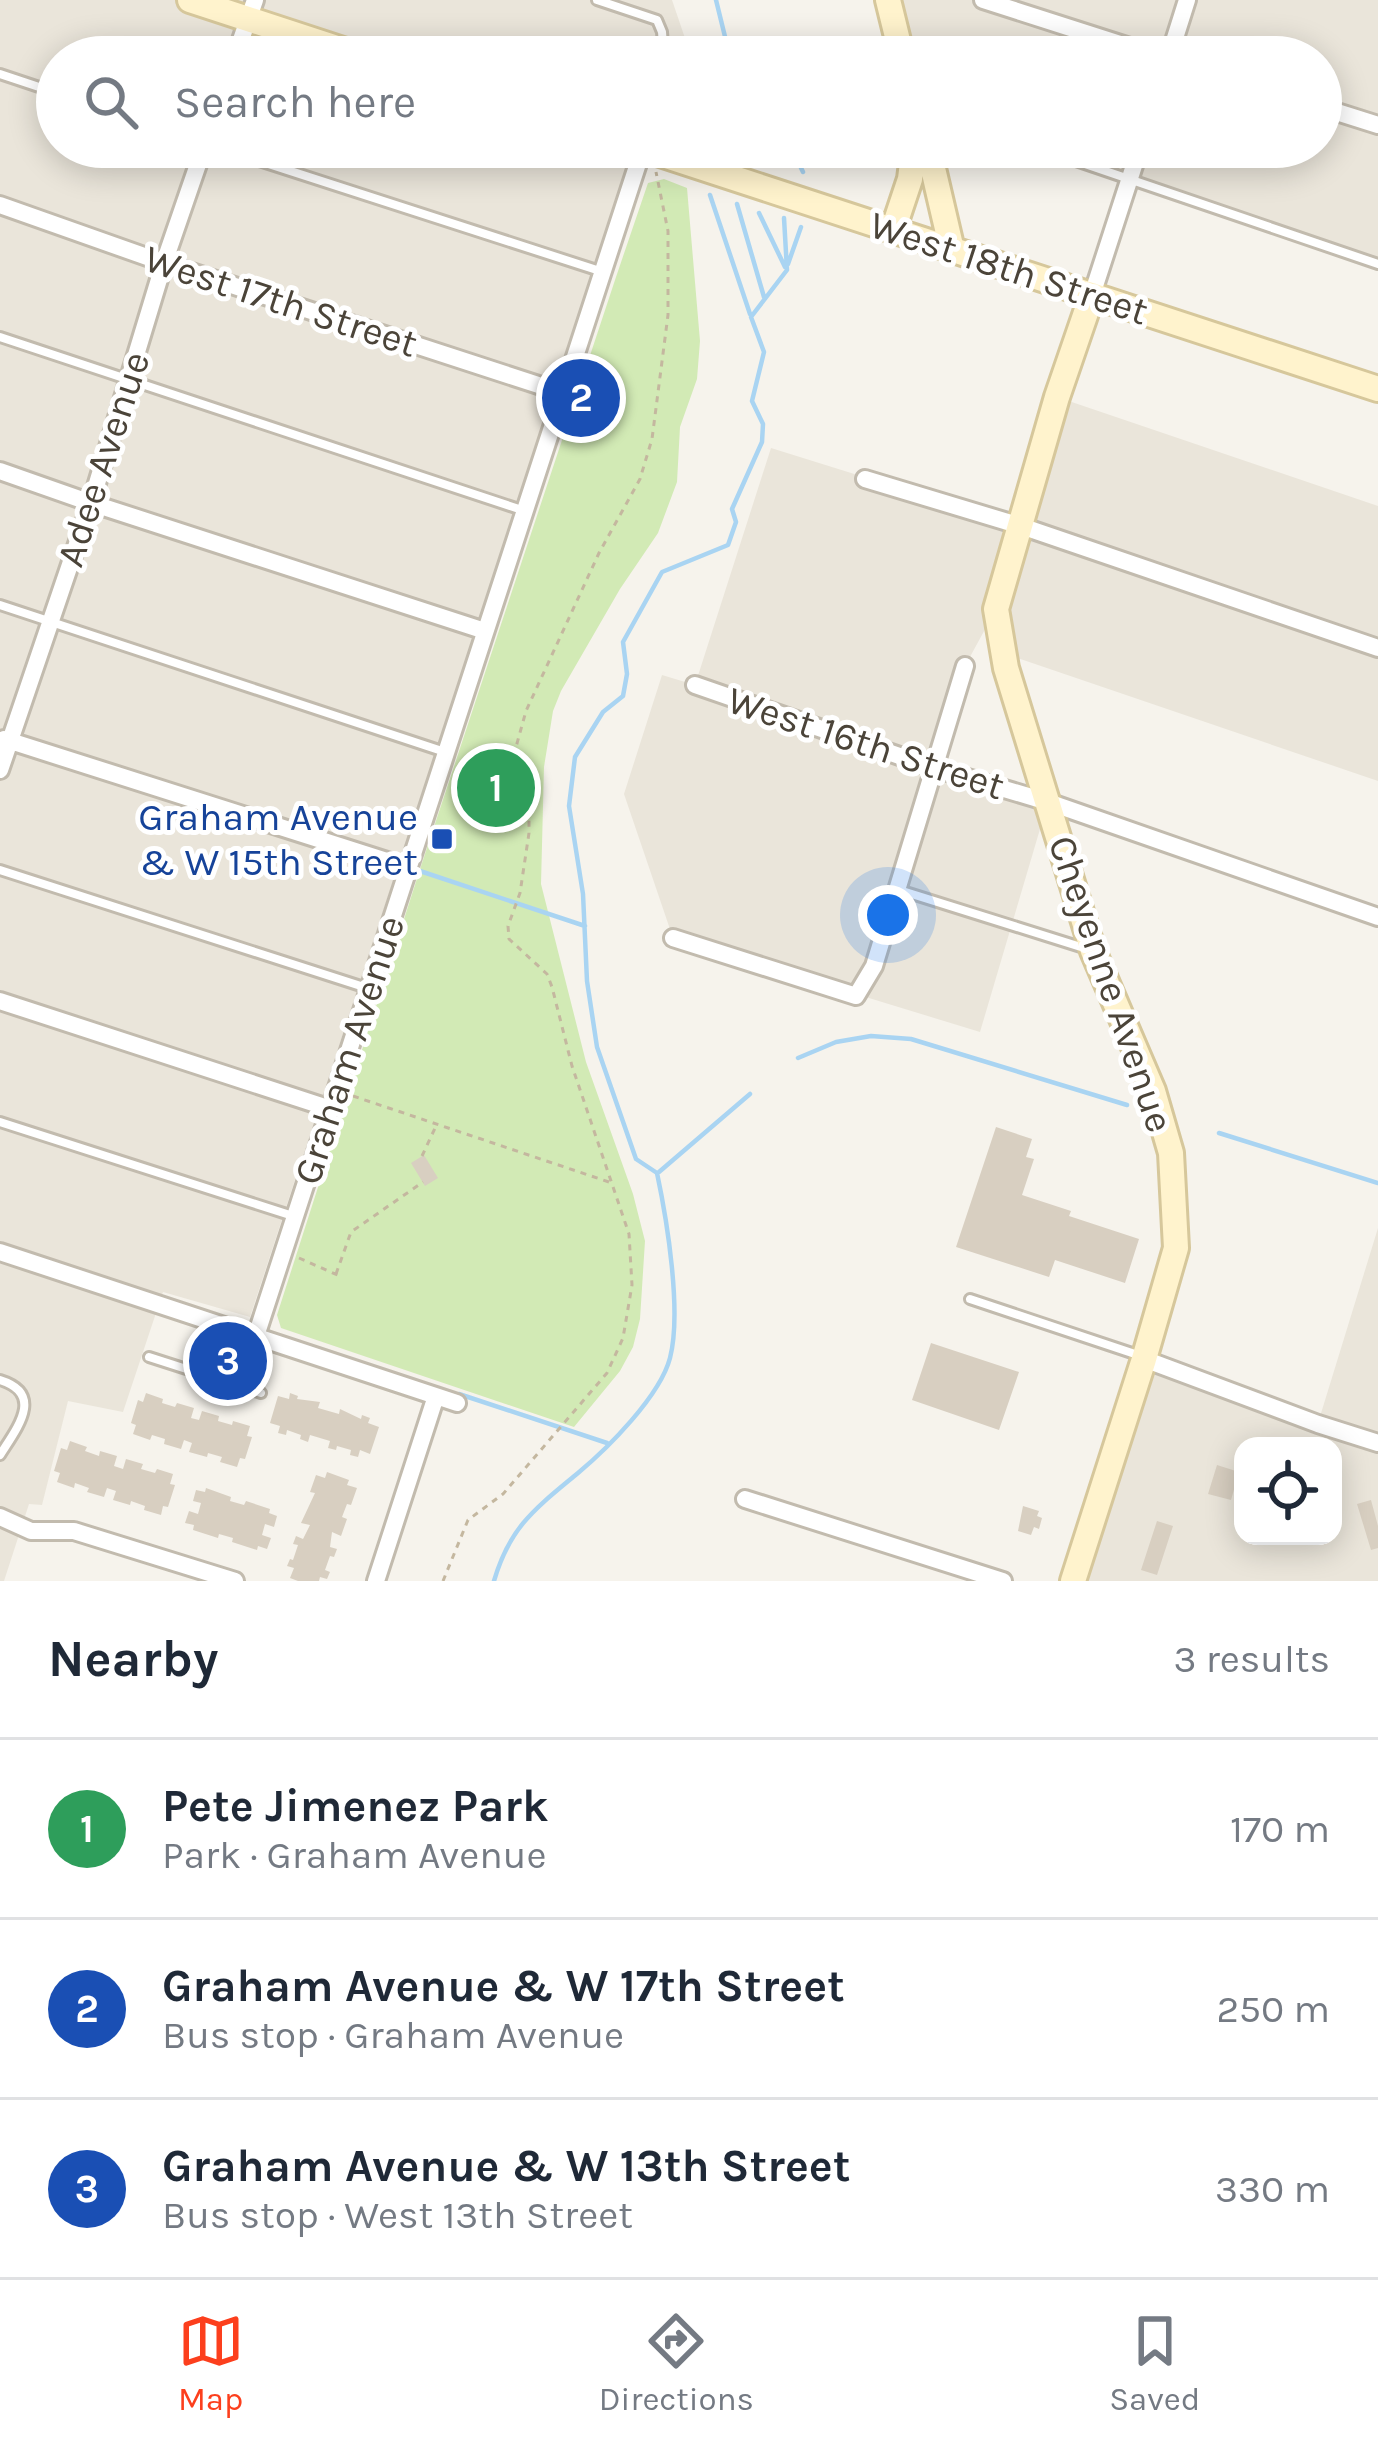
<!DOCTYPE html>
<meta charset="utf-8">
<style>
body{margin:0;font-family:Karla,sans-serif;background:#f6f6f7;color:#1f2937}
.controls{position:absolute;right:36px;bottom:36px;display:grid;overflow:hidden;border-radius:24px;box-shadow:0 6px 30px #0003}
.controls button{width:108px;height:108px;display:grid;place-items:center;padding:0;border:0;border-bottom:3px solid #e0e1e3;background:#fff;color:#1f2937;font:60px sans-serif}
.you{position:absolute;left:888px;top:915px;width:42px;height:42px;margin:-30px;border:9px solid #fff;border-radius:50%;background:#1a73e8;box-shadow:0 0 0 18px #1a73e833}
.badge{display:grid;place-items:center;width:78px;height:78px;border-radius:50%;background:#fc3f1d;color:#fff;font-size:39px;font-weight:700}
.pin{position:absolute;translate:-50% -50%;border:6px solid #fff;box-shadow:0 3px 12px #0006}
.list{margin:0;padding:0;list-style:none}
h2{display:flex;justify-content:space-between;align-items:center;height:156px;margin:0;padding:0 48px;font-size:51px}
h2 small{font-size:39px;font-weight:400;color:#747a83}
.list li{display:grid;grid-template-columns:78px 1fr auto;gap:36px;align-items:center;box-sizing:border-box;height:180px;padding:0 48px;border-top:3px solid #e0e1e3}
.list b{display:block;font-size:45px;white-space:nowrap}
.list p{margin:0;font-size:39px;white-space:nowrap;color:#747a83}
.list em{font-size:39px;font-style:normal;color:#747a83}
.icon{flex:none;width:66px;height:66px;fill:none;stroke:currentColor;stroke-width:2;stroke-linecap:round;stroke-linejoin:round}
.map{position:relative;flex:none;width:1378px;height:1581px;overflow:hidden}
.search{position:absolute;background:#fff;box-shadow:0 6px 30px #0003;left:36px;right:36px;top:36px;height:132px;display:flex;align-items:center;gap:30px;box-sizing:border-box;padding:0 42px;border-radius:66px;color:#747a83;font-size:45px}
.sheet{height:696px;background:#fff}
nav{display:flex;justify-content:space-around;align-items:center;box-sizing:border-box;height:168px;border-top:3px solid #e0e1e3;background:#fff;font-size:33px;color:#747a83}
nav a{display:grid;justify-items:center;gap:6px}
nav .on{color:#fc3f1d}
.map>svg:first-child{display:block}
.residential{fill:#eae5da;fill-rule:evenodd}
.green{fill:#d2eab5}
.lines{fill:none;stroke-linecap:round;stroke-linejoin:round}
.stream{stroke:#a9d4f2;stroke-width:4.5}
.building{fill:#d8cfc1}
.lane-casing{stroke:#c2bbae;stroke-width:14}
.street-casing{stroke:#c2bbae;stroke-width:22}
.secondary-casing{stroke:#d6c79b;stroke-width:30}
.path{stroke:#c4b79f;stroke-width:3;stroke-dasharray:6 6;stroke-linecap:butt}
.lane{stroke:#fff;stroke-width:8}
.street{stroke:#fff;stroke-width:16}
.secondary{stroke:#fff3cd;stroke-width:24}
.transit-dot{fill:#1a4fb4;stroke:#fff;stroke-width:4.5}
.labels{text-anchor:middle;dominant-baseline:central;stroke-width:10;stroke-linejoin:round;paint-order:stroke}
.street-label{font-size:39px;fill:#4b4439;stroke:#fff}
.transit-label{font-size:39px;fill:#164399;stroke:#fff;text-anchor:end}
</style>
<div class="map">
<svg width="1378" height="1581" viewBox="0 0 1378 1581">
<rect width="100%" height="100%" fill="#f6f3ec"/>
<!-- residential -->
<path class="residential" d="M0,0H672L688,47L685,57H57V147H634L250,1317L163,1292L123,1412L68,1401L42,1505L29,1504L4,1581H0Z
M888,0H1378V264L1035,147H1321V57H902Z
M1057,397L1378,506V781L1003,653L995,611L965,666L934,768L1048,802L980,1032L673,938L624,794L662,675L695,685L771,448L1021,526Z
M1378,1228V1581H1073L1144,1367L1318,1423ZM1243,1446H1333V1536H1243Z"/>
<!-- green -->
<path class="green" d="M664,179L687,188L700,341L697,379L680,427L677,482L658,533L620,589L561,691L553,711L544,767L541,884L586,1062L633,1194L645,1241L640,1319L633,1347L620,1371L574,1427L281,1328L277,1315L422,863L616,277L648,183Z"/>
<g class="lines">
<!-- stream -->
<path class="stream" d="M716,0L730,57
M736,147V150
M779,147L780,162
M791,147L803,172
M758,157V147
M710,195L750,314
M737,204L764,297
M759,213L785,267
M788,264L801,227
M414,869L585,926
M798,1058L836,1042L871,1036L911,1039L1127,1105
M1219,1133L1378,1183
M659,1172L750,1094
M459,1394L607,1443
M494,1581C510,1526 536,1508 578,1473C608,1448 660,1396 670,1358C682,1312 667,1220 657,1173L636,1159L597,1047L587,981L583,894L569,806L575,757L603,712L623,696L627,674L623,642L662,572L728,545L736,522L732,509L762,442L763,424L752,401L764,352L751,317L787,270L784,218"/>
</g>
<!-- building -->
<path class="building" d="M996,1127L1032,1139L1026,1157L1034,1159L1022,1195L1071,1211L1069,1216L1139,1239L1125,1283L1055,1260L1049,1277L956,1247Z
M424,1155L438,1178L425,1186L411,1163Z
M931,1343L1019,1372L999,1430L912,1400Z
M146,1393L163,1399L162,1403L175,1407L177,1403L194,1408L191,1418L199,1420L202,1411L219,1416L218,1421L232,1425L233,1421L250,1426L247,1436L252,1437L245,1459L240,1458L237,1467L220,1462L222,1457L208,1453L207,1457L189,1452L192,1443L184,1440L181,1449L164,1444L165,1439L152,1435L150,1440L133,1434L136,1425L131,1423L138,1400L143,1402Z
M290,1393L298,1396L297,1399L320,1402L318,1408L339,1414L340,1409L361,1419L362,1415L370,1418L368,1423L379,1427L370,1454L360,1450L358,1457L350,1455L351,1450L337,1446L336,1450L328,1448L330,1441L310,1435L308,1442L300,1439L301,1435L287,1430L286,1435L278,1433L280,1426L270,1423L278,1396L289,1399Z
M70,1441L87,1447L85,1451L99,1456L100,1451L117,1456L114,1466L123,1469L126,1459L143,1464L141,1469L155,1473L157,1469L173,1474L170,1484L175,1485L168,1507L163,1506L161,1515L144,1510L145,1506L131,1501L130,1505L113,1500L116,1491L107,1488L104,1497L87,1492L89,1488L75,1483L74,1488L57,1482L60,1473L54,1471L61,1448L67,1450Z
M1217,1465L1239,1472L1231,1500L1208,1494Z
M327,1472L349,1480L347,1485L357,1488L351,1505L347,1504L342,1517L347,1519L341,1536L332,1532L330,1547L337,1549L334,1557L330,1556L325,1570L330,1572L327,1579L320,1577L319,1581H298L290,1578L294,1568L287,1566L290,1559L293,1560L298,1545L293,1544L296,1536L303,1539L310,1525L301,1523L315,1493L310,1492L316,1475L325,1478Z
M206,1488L231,1497L230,1501L244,1505L246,1501L270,1509L269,1513L277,1516L274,1527L265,1524L262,1535L271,1538L267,1549L258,1546L257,1550L232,1542L233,1538L219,1534L218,1538L193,1530L194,1525L185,1523L189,1511L198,1514L201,1503L193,1501L196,1490L205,1492Z
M1371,1500L1378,1526V1548L1371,1550L1357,1504Z
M1023,1506L1039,1511L1037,1516L1042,1518L1039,1529L1034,1527L1031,1535L1018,1531Z
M1157,1521L1173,1526L1157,1575L1141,1570Z"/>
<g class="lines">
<defs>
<path id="lane" d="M597,0L657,20L662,32L664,57
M0,74L57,93
M216,147L603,272
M1035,147L1378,264
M0,337L522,510
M0,605L445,752
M0,870L367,988
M899,890L1084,948
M0,1122L293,1216
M970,1299L1138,1355
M149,1357L261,1393
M0,1380C45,1394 17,1428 0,1455
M239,1386L256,1336"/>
<path id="street" d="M983,0L1161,57
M235,57L255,0
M1169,57L1187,0
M1321,107L1378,125
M0,205L164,263L563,393
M1092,295L1140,147
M0,471L91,503L485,631
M865,479L1021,526L1378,648
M695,685L934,768L1048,802L1378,917
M4,739L409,868
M0,770L91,503L164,263L204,147
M673,938L856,996L874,966L965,666
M0,1001L328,1108
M0,1252L457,1403
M256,1336L643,148
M1144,1359L1318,1424L1378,1443
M745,1499L1003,1581
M0,1517L31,1531H74L235,1581
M376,1581L436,1396"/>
<path id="secondary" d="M190,0L364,57
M888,0L902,57
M639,147L1378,389
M928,147L952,250
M893,230L910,179L914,147
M1073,1581L1144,1359L1176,1248L1171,1153L1153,1091L1093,951L1006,668L996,609L1057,397L1092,295"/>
</defs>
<!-- lane casing -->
<use href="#lane" class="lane-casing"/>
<!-- street casing -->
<use href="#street" class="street-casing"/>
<!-- secondary casing -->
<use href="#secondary" class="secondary-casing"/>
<!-- path -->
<path class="path" d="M353,1096L612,1183
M422,1156L436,1126
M299,1258L342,1277
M336,1274L351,1232L423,1182
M443,1581L468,1520L503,1494L607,1373L623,1338L632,1285L629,1234L572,1066L552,987L547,974L509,939L508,926L520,893L529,833V806L516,747L526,711L599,553L640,479L652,439L668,315V231L656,172"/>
<!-- lane -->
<use href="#lane" class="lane"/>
<!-- street -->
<use href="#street" class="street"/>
<!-- secondary -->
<use href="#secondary" class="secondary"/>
</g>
<!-- markers -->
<rect class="transit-dot" x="430" y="827" width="24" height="24" rx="6"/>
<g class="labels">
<!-- street labels -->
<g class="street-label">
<text transform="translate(1009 268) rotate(18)">West 18th Street</text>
<text transform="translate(281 301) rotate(18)">West 17th Street</text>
<text transform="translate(103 459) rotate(-72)">Adee Avenue</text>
<text transform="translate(866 743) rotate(18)">West 16th Street</text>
<text transform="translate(1111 984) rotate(71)">Cheyenne Avenue</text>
<text transform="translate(349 1050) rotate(-72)">Graham Avenue</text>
</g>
<!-- transit labels -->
<g class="transit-label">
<text x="418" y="817">Graham Avenue<tspan x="418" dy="45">&amp; W 15th Street</tspan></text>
</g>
</g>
</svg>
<div class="controls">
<button><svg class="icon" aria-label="locate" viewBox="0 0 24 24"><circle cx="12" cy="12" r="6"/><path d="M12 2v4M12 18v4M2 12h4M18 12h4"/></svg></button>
</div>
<div class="you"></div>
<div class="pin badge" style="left:496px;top:788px;background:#2e9e5b">1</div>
<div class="pin badge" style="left:581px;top:398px;background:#1a4fb4">2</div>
<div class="pin badge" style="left:228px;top:1361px;background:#1a4fb4">3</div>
<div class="search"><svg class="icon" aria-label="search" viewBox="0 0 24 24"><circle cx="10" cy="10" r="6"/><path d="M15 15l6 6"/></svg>Search here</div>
</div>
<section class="sheet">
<h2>Nearby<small>3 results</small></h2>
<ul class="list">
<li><span class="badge" style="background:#2e9e5b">1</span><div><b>Pete Jimenez Park</b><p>Park · Graham Avenue</p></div><em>170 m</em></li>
<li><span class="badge" style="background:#1a4fb4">2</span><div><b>Graham Avenue &amp; W 17th Street</b><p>Bus stop · Graham Avenue</p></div><em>250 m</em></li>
<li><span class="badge" style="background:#1a4fb4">3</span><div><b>Graham Avenue &amp; W 13th Street</b><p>Bus stop · West 13th Street</p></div><em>330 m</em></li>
</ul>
</section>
<nav>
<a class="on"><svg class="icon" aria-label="map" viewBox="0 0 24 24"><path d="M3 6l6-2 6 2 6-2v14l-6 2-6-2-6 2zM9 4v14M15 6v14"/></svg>Map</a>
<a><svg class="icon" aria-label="directions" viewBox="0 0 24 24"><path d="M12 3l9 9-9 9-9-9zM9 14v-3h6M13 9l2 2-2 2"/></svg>Directions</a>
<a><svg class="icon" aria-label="saved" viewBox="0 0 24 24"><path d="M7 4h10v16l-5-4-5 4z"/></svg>Saved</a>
</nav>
